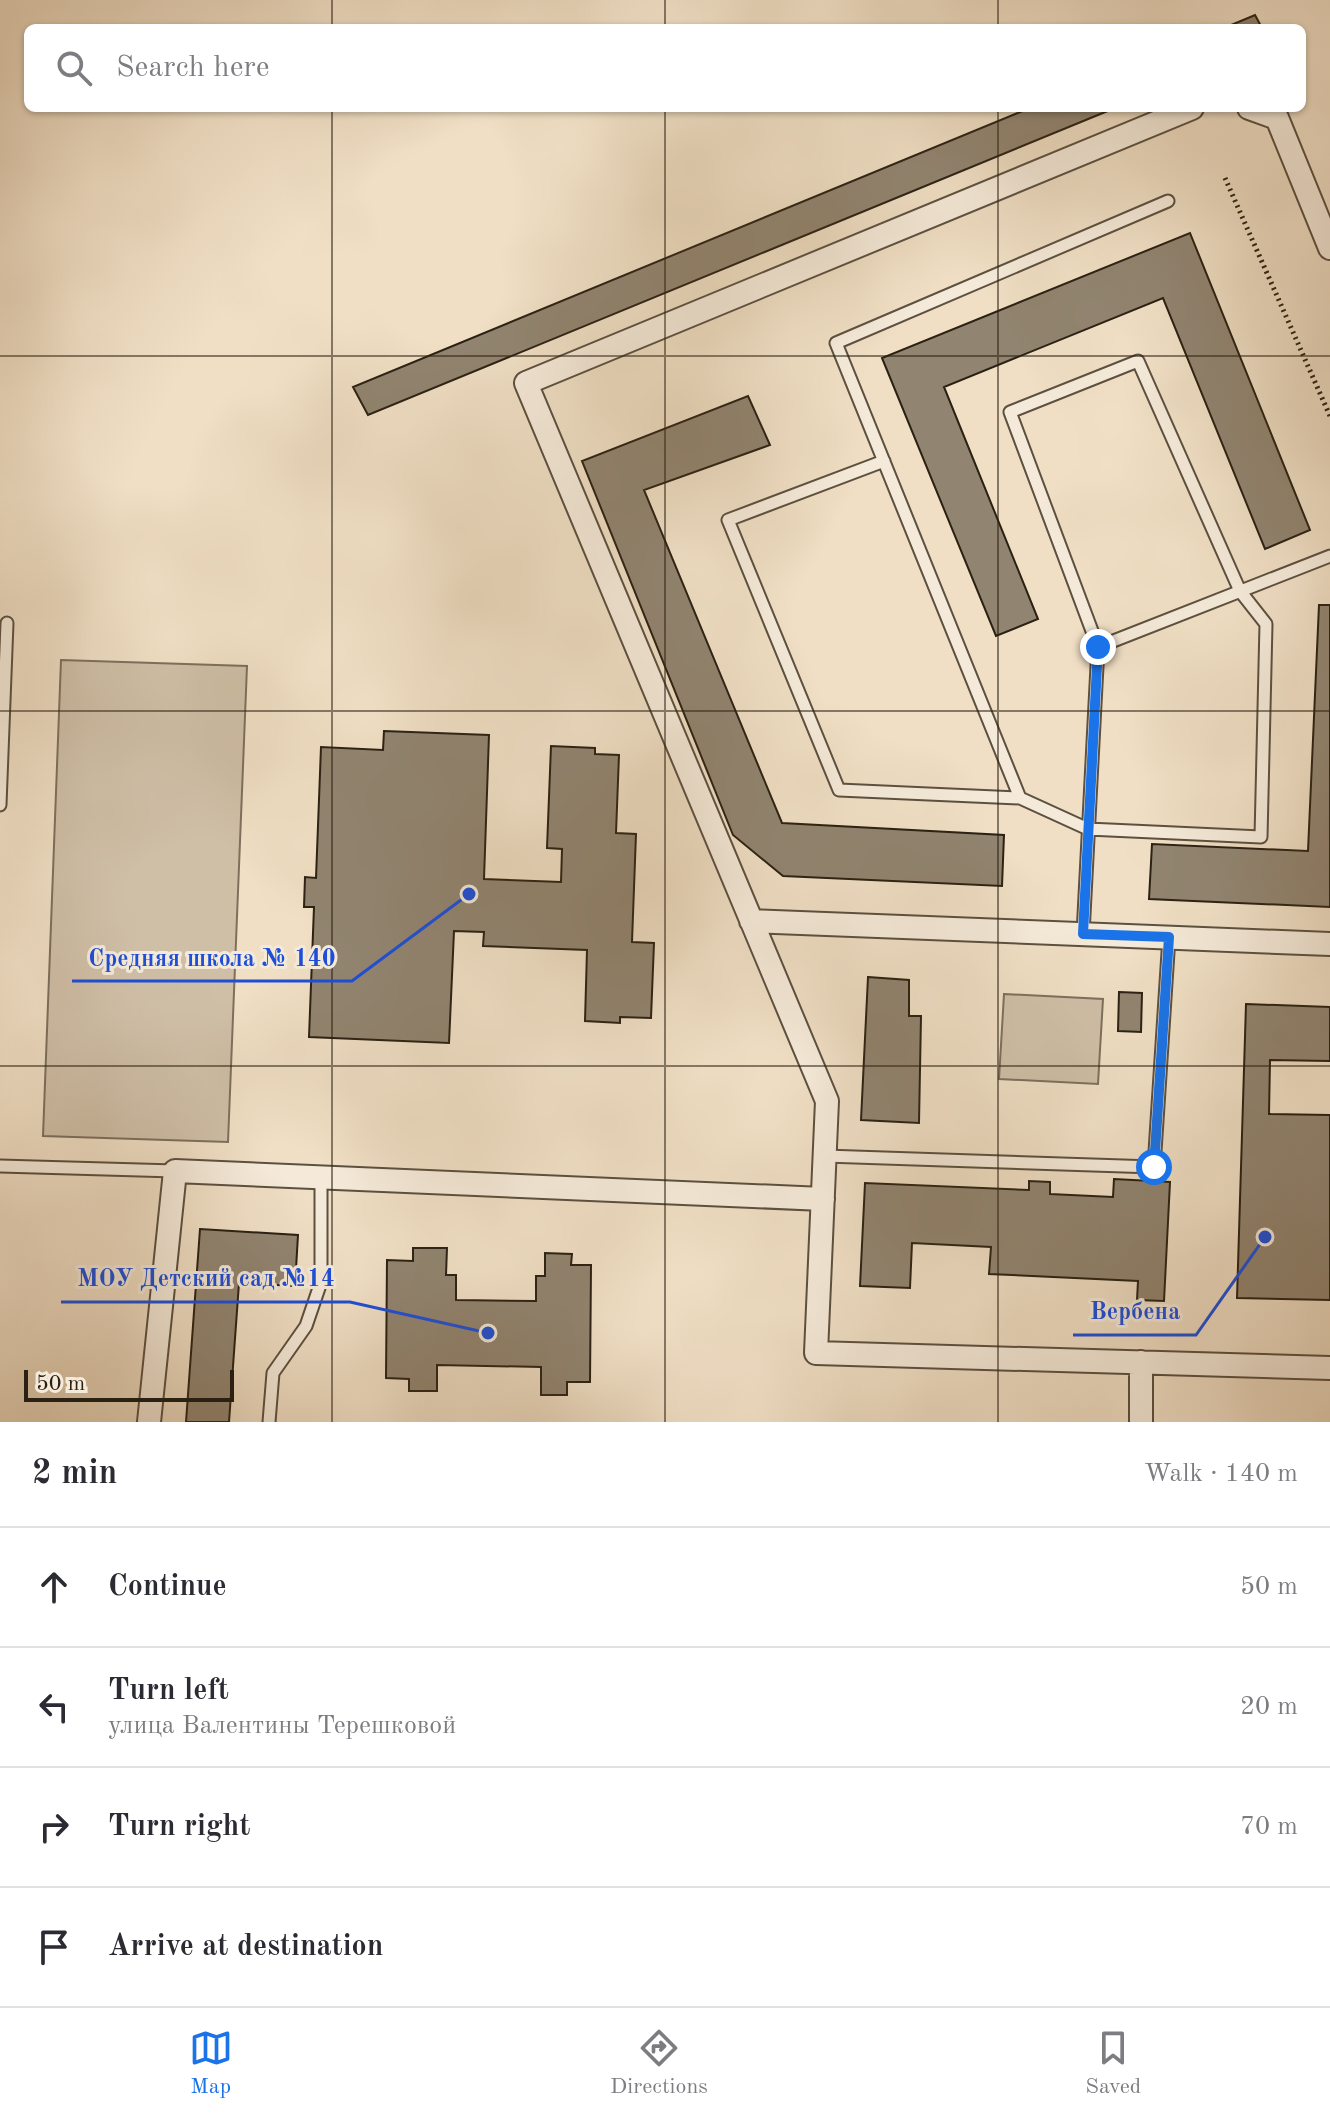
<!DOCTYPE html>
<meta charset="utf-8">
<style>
body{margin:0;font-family:"Old Standard TT",serif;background:#f7f7f7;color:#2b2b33}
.scale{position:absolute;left:24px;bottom:20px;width:210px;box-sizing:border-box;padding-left:8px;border:4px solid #2b2113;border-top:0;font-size:22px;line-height:28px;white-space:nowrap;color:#2b2113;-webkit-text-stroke:6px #f5ead9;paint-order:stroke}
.stop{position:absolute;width:24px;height:24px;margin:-18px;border:6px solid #1a73e8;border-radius:50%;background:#fff}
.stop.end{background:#1a73e8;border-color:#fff;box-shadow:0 2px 8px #0008}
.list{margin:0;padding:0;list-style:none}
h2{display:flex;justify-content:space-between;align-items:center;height:104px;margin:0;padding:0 32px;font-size:34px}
h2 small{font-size:26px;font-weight:400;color:#7c7c81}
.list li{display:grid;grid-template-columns:52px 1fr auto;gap:24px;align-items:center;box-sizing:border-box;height:120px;padding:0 32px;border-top:2px solid #e1e1e2}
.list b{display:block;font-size:30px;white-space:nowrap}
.list p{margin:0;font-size:26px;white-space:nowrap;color:#7c7c81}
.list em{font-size:26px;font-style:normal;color:#7c7c81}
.icon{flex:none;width:44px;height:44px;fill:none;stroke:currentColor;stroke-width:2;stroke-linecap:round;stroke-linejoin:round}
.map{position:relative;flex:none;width:1330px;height:1422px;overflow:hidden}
.search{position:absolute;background:#fff;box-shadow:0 2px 6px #0004;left:24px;right:24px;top:24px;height:88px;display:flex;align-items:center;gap:20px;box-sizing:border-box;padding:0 28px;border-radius:12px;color:#7c7c81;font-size:30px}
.sheet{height:584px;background:#fff}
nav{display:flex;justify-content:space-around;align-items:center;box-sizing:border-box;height:112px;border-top:2px solid #e1e1e2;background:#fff;font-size:22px;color:#7c7c81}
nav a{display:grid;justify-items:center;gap:4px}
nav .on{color:#1a73e8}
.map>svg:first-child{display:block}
.green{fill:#cfbfa7;stroke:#7d705d;stroke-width:2}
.building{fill:#918470;stroke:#2b2113;stroke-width:2}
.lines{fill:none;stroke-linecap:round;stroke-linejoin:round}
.service-casing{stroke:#5c5040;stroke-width:15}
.minor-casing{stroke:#5c5040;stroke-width:26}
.path{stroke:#2b2113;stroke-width:5;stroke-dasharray:2 4;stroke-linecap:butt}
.service{stroke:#f5ead9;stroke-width:11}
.minor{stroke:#f5ead9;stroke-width:22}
.route{stroke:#1a73e8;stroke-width:10}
.grid{fill:none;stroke:#2b2113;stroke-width:2;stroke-opacity:0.55}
.leader{fill:none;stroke:#1d4ed8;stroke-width:3}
.callout-dot{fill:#1d4ed8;stroke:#f5ead9;stroke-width:3}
.callout-label{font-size:24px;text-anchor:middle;font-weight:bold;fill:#1d4ed8;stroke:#f5ead9;stroke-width:6;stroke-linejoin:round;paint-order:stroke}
</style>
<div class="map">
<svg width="1330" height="1422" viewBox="0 0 1330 1422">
<rect width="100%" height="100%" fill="#f0dfc5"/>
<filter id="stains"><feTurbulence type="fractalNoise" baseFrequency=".0025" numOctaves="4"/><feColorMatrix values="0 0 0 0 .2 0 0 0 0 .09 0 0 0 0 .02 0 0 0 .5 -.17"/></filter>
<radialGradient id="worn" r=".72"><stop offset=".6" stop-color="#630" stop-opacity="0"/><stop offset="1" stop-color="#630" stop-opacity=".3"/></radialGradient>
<!-- green -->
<path class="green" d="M61,660L247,666L228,1142L43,1136Z
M1004,994L1103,999L1098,1084L999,1079Z"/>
<!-- building -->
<path class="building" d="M1255,15L1262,28H1224Z
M1030,108H1115L368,415L353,387Z
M1190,233L1310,530L1265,549L1163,298L944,387L1038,619L996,636L882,358Z
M748,396L770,445L644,490L782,823L1004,835L1002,886L783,876L733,835L582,461Z
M1319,605H1330V907L1149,899L1152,844L1308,851Z
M384,731L489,735L484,879L561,882L562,849L547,848L551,746L595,748V754L619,755L616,833L636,834L632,942L654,943L651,1018L620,1017V1023L585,1021L587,950L483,946L484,932L454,931L449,1043L309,1037L314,907H304L305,877L316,878L321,747L383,750Z
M868,977L909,980V1016H921L919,1123L861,1120Z
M1119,992L1142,993L1141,1032L1118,1031Z
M1246,1004L1330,1007V1061L1270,1060L1269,1114L1330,1115V1300L1237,1298Z
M1114,1179L1170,1182L1164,1301L1137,1300L1138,1281L989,1274L991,1247L912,1243L910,1288L860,1286L865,1183L1029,1190V1181L1050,1182V1194L1113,1197Z
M200,1229L298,1235L295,1286L239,1283L229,1422H186Z
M413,1248H447L446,1275H456V1300L536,1301V1276H545V1253L572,1254L571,1265H591L590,1382H567V1395H541V1367L437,1365V1391H409V1379L386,1378L387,1260L413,1261Z"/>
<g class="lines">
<defs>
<path id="service" d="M884,461L728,520L839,790L1020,798L1088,829L1261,837L1266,624L1240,591L1138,361L1010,412L1098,647
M1020,798L836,343L1168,201
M0,805L7,623
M1083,934L1098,647L1330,556
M825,1156L1154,1167L1169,937
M0,1166L175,1171
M269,1422L273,1373L306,1326L321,1282V1176"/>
<path id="minor" d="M1192,108L526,383L827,1101L816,1353L1330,1368
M1249,108L1277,118L1330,248
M751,921L1330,944
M1141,1362V1422
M149,1422L175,1171L823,1199"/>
</defs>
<!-- service casing -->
<use href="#service" class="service-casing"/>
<!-- minor casing -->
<use href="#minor" class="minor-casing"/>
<!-- path -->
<path class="path" d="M1225,178L1330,416"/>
<!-- service -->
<use href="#service" class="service"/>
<!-- minor -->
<use href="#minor" class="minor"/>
</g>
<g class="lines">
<!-- route -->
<path class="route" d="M1098,647L1083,934L1169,937L1154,1167"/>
</g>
<!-- grid -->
<path class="grid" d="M332,0V28M665,0V28M998,0V28M332,108V1422M665,108V1422M998,108V1422M0,356H1330M0,711H1330M0,1066H1330"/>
<!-- callouts -->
<path class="leader" d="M469 894L352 981H72M488 1333L350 1302H61M1265 1237L1196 1335H1073"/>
<g class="callout-dot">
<circle cx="469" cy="894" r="8"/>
<circle cx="488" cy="1333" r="8"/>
<circle cx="1265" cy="1237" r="8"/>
</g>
<g class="callout-label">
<text x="212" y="966">Средняя школа № 140</text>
<text x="206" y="1286">МОУ Детский сад №14</text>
<text x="1135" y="1319">Вербена</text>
</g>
<rect width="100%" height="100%" filter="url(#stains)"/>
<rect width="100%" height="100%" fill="url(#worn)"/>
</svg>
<div class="scale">50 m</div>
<div class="stop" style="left:1154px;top:1167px"></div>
<div class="stop end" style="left:1098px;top:647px"></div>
<div class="search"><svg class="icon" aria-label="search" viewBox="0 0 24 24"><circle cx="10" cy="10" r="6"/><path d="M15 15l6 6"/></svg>Search here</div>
</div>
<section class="sheet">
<h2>2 min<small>Walk · 140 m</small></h2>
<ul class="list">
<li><svg class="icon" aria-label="ahead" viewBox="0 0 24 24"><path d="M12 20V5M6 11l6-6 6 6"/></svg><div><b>Continue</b></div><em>50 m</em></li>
<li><svg class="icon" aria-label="left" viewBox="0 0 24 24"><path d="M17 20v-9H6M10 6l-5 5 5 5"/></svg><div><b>Turn left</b><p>улица Валентины Терешковой</p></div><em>20 m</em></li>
<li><svg class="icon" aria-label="right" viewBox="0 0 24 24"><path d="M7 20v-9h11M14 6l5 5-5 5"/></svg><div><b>Turn right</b></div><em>70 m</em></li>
<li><svg class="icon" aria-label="arrive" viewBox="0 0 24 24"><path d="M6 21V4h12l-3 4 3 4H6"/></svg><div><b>Arrive at destination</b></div></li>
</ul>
</section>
<nav>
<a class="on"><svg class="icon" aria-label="map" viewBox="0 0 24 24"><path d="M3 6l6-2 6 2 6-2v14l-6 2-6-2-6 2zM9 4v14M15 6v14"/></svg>Map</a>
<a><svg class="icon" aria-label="directions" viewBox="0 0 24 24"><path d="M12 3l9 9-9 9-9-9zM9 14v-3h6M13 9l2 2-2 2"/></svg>Directions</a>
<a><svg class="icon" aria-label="saved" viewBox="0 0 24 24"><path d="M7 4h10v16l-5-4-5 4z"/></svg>Saved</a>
</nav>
